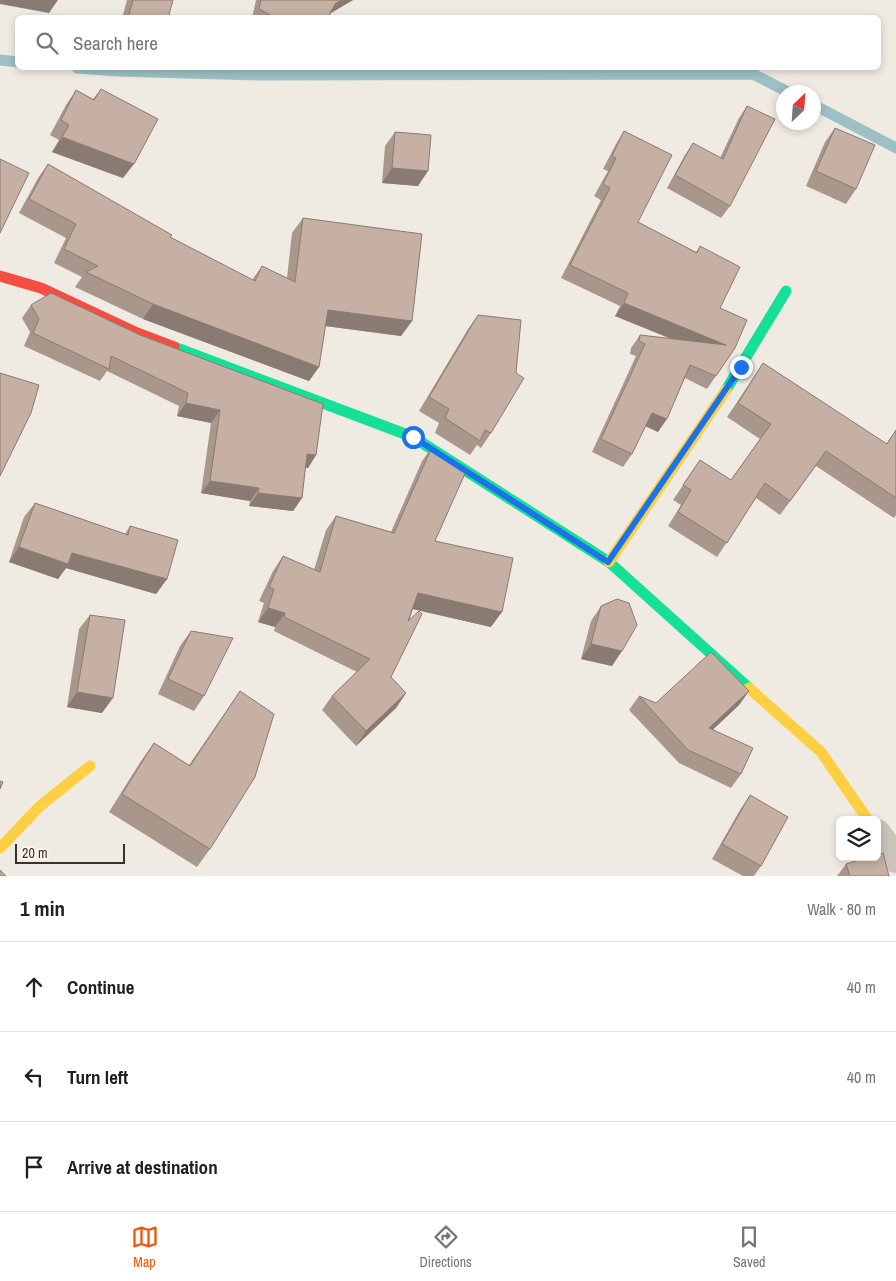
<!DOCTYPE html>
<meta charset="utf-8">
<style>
body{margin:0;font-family:"Archivo Narrow",sans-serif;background:#f6f6f6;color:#202124}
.controls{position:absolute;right:15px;bottom:15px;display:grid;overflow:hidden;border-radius:8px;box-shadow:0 2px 8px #0003}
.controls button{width:45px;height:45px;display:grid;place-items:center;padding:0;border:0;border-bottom:1px solid #e0e0e0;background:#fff;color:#202124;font:25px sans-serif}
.compass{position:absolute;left:776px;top:85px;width:45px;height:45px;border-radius:50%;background:#fff;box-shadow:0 2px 8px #0003;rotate:25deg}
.scale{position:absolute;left:15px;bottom:12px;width:110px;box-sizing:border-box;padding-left:5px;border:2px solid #3b3028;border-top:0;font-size:14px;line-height:18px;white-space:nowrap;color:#3b3028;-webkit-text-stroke:4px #fcf5ea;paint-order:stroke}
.stop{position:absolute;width:15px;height:15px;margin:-11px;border:4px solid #1a73e8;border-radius:50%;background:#fff}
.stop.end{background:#1a73e8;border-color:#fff;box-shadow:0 1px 5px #0008}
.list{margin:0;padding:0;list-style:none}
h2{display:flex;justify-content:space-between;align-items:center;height:65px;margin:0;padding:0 20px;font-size:21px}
h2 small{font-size:16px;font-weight:400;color:#757577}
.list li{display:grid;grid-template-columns:32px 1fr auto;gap:15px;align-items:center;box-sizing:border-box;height:90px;padding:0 20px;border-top:1px solid #e0e0e0}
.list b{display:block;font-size:19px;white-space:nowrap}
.list em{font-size:16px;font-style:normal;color:#757577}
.icon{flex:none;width:28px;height:28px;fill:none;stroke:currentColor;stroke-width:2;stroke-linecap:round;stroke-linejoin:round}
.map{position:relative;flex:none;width:896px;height:876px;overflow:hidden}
.search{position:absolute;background:#fff;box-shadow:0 2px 8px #0003;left:15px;right:15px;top:15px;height:55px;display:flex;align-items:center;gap:12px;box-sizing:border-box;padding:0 18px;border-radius:8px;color:#757577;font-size:19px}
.sheet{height:335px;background:#fff}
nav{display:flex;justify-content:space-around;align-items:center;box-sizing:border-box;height:70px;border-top:1px solid #e0e0e0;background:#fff;font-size:14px;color:#757577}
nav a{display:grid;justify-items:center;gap:2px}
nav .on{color:#ea580c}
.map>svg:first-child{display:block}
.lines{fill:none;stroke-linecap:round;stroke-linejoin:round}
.stream{stroke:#9cc0c4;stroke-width:11}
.street{stroke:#c9c3bb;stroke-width:28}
.fast{stroke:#16e098;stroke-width:11}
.slow{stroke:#ffcf43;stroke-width:11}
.jam{stroke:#f24e42;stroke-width:11}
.wall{fill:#a9978c}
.shaded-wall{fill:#8a7b72}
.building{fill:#c5b0a3;stroke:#8a7b72}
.route{stroke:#1a73e8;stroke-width:6}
</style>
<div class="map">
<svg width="896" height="876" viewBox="0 0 896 876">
<rect width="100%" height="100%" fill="#efebe3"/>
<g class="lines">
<!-- stream -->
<path class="stream" d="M0,60L18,62
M77,68L118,71L260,75L753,74L788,92
M814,105L896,148"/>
<!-- street -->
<path class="street" d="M877,833L896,859"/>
<!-- fast -->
<path class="fast" d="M174,347L413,437L609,562L749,688
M726,390L786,291"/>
<!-- slow -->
<path class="slow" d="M609,562L726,390
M749,688L821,752L868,820
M0,848L40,806L90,766"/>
<!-- jam -->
<path class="jam" d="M0,276L41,288L137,333L174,347"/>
</g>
<!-- wall -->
<path class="wall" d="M127,0H173L168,18H122Z
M256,0H353L329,14L328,18H252Z
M101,89L123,178L52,152L59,140L50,135L66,105L76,90L93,99Z
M747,106L730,206L721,218L667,188L685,155L693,143L720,158L739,118Z
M835,128L856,189L846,204L806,186L825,142Z
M624,131L638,222L696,252L700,246L720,308L735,348L707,389L685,378L658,432L645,426L632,454L623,467L592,452L636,356L630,354L631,348L640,335L671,339L615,316L620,306L561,278L601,200L594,196L608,171L603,169L616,144Z
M395,132L418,186L382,183L385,146Z
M48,164L170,237L252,280L262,266L287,278L292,233L303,218L412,321L401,336L325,326L319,367L309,381L143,319L75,287L82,277L54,263L66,238L19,213L38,178Z
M31,305L316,455L308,468L305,467L302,498L293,511L249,506L250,501L201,493L211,423L177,416L179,406L107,371L100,381L24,346L30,332L22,318Z
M478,315L491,433L481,448L477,445L470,455L435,433L439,423L419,411L468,329Z
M763,363L886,444L896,430V515L894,518L816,466L780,515L756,498L717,557L668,526L681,505L673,500L700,460L731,480L760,439L727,417Z
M432,447L435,541L491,627L413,609L391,677L406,693L396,708L356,746L322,710L332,696L357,672L274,631L275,627L258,622L264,603L259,601L273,571L283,556L314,570L326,530L336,516L391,532L422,461Z
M35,503L125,534L130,526L167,579L156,594L66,568L58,579L9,562L24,517Z
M601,606L612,666L581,659L591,621Z
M90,615L102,713L67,707L79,629Z
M191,631L204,696L194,711L158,694L180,646Z
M240,691L210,849L197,867L109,812L141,761L154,743L189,765Z
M749,691L739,705L713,729L741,774L731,788L679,763L629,710L639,696L656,703Z
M750,795L761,866L754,876H743L712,859L740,810Z
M846,864L889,876H837Z"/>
<!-- shaded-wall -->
<path class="shaded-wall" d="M0,0H58L49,13L0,4Z
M341,0H353L326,16L335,4Z
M62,137L134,164L123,178L52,152Z
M392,168L428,171L418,186L382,183Z
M624,303L726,345L717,357L615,316Z
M153,304L319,367L309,381L143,319Z
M328,310L412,321L401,336L318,325Z
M186,403L220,410L211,423L177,416Z
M652,413L667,419L658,432L643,425Z
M307,454L316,455L308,468L298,466Z
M210,481L259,488L250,501L201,493Z
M258,493L302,498L293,511L249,506Z
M19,547L72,553L167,579L156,594L66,568L58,579L9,562Z
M418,593L502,612L491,627L408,608Z
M268,608L285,613L275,627L258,622Z
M591,644L622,651L612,666L581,659Z
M749,691L739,705L700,742L709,728Z
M77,692L113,698L102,713L67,707Z
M406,693L396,708L356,746L366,731Z"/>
<!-- building -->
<path class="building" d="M133,0H173L168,18H128Z
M261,0H341L335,4L328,18H276L259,9Z
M101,89L158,119L134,164L62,137L69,125L61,120L76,90L94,100Z
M747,106L775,119L730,206L675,175L693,143L723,159Z
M835,128L875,145L856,189L816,171Z
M624,131L672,155L638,222L697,253L700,246L740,267L720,308L747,320L735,348L716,376L690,365L667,419L652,413L632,454L601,439L645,344L639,341L640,335L726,345L624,303L628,293L570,265L610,188L603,184L616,158L612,156Z
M395,132L431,135L428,171L392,168Z
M0,159L29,173L0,233Z
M48,164L172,235L170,237L255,281L262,266L295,282L303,218L422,234L412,321L328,310L319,367L153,304L86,272L98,266L64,249L76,224L29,199Z
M51,293L140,335L323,404L316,455L307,454L302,498L258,493L259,488L210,481L220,410L186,403L188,393L111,356L109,369L33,333L39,319L31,305Z
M478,315L521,320L516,373L524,378L491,433L485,430L480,441L445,418L449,409L429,397Z
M763,363L887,444L896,430V498L826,451L790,501L765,483L727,543L678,512L691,490L683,485L700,460L731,480L771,424L738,403Z
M0,373L39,385L31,413L0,476Z
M432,447L467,469L435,541L513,558L502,612L418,593L408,621L419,611L422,614L391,677L406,693L366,731L332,696L370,659L284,617L285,613L268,608L274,589L269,587L283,556L320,572L336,516L394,533Z
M35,503L128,535L130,526L178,540L167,579L72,553L68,564L19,547Z
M617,599L629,603L637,625L622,651L591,644L601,606Z
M90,615L125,620L113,698L77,692Z
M191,631L233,638L204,696L168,679Z
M711,652L749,691L709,728L753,748L741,774L688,750L639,696L656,703Z
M240,691L274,714L255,777L210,849L122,794L154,743L190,766Z
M0,781L3,782L0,789Z
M750,795L788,817L761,866L722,844Z
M883,853L889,876H850L846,864L868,857H877V855Z
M0,870L6,876H0Z"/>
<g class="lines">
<!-- route -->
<path class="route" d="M413,437L608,562L741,367"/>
</g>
</svg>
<div class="controls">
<button><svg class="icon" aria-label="layers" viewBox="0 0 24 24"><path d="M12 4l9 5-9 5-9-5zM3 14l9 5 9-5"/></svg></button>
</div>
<svg class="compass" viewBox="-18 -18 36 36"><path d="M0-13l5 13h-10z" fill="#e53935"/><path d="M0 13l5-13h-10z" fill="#757577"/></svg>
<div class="scale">20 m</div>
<div class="stop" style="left:413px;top:437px"></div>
<div class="stop end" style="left:741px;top:367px"></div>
<div class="search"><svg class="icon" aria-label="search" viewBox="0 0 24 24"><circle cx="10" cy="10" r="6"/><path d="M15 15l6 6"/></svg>Search here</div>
</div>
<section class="sheet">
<h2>1 min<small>Walk · 80 m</small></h2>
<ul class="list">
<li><svg class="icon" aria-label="ahead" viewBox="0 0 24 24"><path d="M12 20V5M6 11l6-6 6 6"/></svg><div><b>Continue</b></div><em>40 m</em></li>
<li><svg class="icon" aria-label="left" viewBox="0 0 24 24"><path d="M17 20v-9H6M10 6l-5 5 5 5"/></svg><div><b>Turn left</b></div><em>40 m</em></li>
<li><svg class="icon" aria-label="arrive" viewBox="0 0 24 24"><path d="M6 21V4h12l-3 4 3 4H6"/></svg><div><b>Arrive at destination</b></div></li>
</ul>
</section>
<nav>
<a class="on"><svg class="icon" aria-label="map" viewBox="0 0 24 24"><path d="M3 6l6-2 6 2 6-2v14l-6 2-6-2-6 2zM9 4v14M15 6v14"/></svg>Map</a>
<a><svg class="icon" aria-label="directions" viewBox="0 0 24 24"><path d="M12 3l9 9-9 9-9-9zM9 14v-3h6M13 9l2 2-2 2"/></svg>Directions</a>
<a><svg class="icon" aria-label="saved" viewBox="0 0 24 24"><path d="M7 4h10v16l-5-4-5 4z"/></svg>Saved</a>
</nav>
